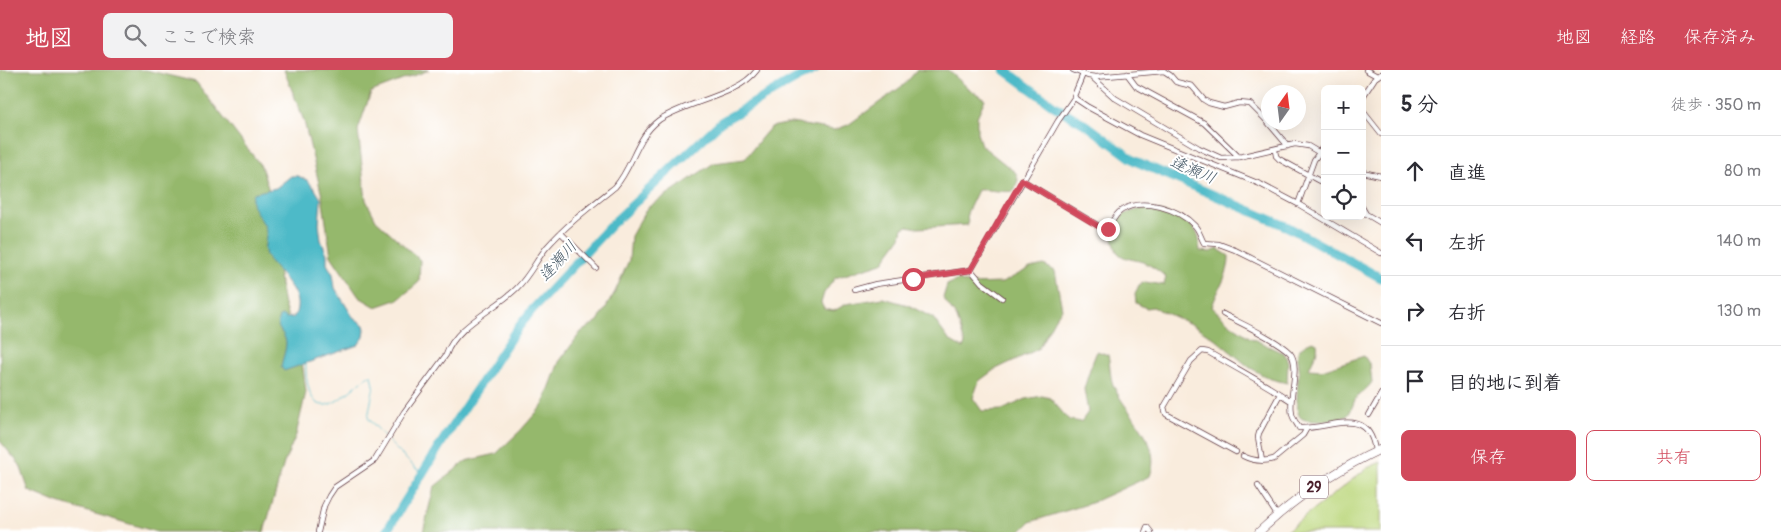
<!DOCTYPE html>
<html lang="ja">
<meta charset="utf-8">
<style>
body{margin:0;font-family:Pangolin,"Klee One",sans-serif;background:#f2f2f3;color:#2b2b33}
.controls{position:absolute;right:15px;top:15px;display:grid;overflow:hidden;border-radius:8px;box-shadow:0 5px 20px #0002}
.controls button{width:45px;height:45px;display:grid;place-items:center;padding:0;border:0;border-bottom:1px solid #e1e1e2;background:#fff;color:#2b2b33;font:25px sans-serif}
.compass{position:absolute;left:1261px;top:15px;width:45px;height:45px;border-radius:50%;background:#fff;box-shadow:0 5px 20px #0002;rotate:14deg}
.stop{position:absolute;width:15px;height:15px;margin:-11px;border:4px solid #d1495b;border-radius:50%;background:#fff}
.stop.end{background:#d1495b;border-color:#fff;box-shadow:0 1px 5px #0008}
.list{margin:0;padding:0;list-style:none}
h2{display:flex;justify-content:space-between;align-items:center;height:65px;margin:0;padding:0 20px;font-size:21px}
h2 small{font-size:16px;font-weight:400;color:#7c7c81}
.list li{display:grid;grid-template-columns:32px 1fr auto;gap:15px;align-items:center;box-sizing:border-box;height:70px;padding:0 20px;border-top:1px solid #e1e1e2}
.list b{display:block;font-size:19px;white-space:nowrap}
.list em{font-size:16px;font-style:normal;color:#7c7c81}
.actions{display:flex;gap:10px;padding:15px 20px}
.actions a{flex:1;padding:11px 0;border:1px solid #d1495b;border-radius:8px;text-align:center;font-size:18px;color:#d1495b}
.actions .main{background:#d1495b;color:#fff}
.icon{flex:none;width:28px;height:28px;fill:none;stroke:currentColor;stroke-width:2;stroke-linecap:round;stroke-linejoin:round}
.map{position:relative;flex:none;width:1381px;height:462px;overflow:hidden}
header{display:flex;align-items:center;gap:30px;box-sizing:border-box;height:70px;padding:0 25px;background:#d1495b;color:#fff}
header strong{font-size:24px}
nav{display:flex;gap:28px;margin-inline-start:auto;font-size:18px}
.search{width:350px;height:45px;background:#f2f2f3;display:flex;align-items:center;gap:12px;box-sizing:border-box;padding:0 18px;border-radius:8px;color:#7c7c81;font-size:19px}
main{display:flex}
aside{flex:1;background:#fff}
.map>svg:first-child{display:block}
.green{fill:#bcd77d;stroke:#837b54}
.forest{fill:#95b86c;stroke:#706c4c}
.water{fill:#4dbac8;stroke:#4c6c7a}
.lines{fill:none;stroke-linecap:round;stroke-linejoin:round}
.stream{stroke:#4dbac8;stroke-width:1}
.river{stroke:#4dbac8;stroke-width:9}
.street-casing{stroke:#643e46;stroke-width:6}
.primary-casing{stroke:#643e46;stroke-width:9}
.street{stroke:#fff;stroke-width:4.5}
.primary{stroke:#fff;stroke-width:8}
.route{stroke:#d1495b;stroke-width:6}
.labels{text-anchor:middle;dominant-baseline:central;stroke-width:4;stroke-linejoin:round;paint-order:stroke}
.shield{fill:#fff;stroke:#80626b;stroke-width:1}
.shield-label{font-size:14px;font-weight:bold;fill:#4a1f2b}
.water-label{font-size:16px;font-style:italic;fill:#4b5d6a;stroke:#fff}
</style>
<header>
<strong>地図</strong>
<div class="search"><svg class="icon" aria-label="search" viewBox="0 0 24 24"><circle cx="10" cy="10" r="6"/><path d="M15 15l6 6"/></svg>ここで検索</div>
<nav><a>地図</a><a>経路</a><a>保存済み</a></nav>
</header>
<main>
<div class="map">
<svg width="1381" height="462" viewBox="0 0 1381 462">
<rect width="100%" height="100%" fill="#fff"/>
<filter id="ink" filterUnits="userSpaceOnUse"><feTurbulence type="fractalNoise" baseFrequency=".02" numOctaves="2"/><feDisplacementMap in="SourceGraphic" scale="10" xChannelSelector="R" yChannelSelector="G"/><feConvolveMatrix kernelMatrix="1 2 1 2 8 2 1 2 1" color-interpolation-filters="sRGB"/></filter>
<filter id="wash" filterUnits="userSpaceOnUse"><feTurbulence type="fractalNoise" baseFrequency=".0096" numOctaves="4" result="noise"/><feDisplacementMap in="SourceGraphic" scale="20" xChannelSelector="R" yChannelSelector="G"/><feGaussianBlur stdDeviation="1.12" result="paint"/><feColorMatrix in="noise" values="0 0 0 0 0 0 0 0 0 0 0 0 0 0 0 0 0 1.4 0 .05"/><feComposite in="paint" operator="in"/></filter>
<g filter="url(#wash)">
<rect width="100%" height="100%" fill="#f9ecdd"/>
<!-- green -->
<path class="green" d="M1381,392V462H1285L1367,398Z"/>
<!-- forest -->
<path class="forest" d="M0,0H146L196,12L261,96L274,136L276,190L284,235L302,291L306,322L296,365L284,393L264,462H157L58,433L29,421L20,395L0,371Z
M284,0H429L371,22L358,60L366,130L376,150L420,190L419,212L399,229L376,237L359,227L331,186L322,126L304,51Z
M917,0H948L968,18L985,29L977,47V63L981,75L1016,103L1018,110L1014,121C1002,123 990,119 978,120L967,143L968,155L918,158L908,156L903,158L901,167L882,193L835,208L824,223L821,233L824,239L834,241L846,234L883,228L908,235L933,248L949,270L963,278L965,274L957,248L943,228L947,215L958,210L970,214L1002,213L1030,198L1044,195L1055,201L1062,239L1055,248L1038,279L994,300L979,311L973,328L982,341L1002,340L1026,329L1042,326L1050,328L1069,350L1081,352L1088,342L1084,319L1090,299L1097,281L1108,285C1111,297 1109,308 1115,319C1128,346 1163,372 1150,406L1091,433L1030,452L1020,462H423L434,417L466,391L496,384L521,360L543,335L559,292L581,262L598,251L615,222L629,190L631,166L647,138L714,93L745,89L762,67L771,57L791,53L834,60L848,55L905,14Z
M1149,138C1165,143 1190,148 1198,165C1200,171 1199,176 1200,181L1211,182L1218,179L1229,186C1230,204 1217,220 1212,237L1229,253L1249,267L1285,284L1288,292L1287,313L1271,309L1261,304L1249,297L1214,268L1195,256L1153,237L1146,238L1136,233L1135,224L1139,215L1145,212L1164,215L1166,207C1159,201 1148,193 1139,191C1132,189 1124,189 1118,183C1115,179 1114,172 1113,168C1108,145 1133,140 1149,138Z
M1313,271L1317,273C1319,283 1312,290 1309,299L1322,300L1364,286L1370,295L1372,312C1368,319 1361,322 1356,328C1353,333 1352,340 1348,345C1342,351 1305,354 1300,347C1294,339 1299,308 1299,298C1299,293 1297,287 1298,282C1301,276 1307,273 1313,271Z"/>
<!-- water -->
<path class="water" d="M291,106H298L307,110L315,119L321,129L319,154L321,170L327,184V194L333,204L335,218L353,247L364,255L365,259L364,267L358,275L284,301L281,297C282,289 286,281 286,273C285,261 274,260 279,247L283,246L286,248L294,247C307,223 277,205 267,187C261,177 269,167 265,157C260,145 248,137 253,123L276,118Z"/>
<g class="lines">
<!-- stream -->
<path class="stream" d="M306,293C305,303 307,313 310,323C323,355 354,314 369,306H372L374,315L368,348L386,368
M388,371L415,398L423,403"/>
<!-- river -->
<path class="river" d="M1005,0L1054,36L1088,56L1135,91L1288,157L1381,208
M386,462L447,364L514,263L532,240L612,154L721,52L797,8L815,0"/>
</g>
</g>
<g filter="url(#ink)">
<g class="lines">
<defs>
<path id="street" d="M1073,0L1088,6L1096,7L1164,1L1170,5L1176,12L1192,16L1204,30L1209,33L1224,37L1239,33L1250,34L1265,49L1288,76
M1366,0L1377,6
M1083,4L1074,26L1076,29L1088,37L1140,65L1260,114L1298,134L1381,183
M1127,4L1136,16L1204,53L1239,87
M1092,7L1115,28L1199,78L1221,88L1239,87L1295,74L1308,76L1325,86
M1362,28L1375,8L1381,4
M1362,40L1381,64
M1275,80L1276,86L1279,89L1325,114
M1362,102L1381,106
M1022,110L1104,159H1108C1112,152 1115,144 1122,140C1143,127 1179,139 1195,156C1199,160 1201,168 1204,173L1219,174L1235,180L1381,253
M1298,134L1314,90L1325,74
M1362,137L1366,144L1381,153
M561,163L596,198
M971,200L982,213L1002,228
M854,220L876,214L971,200L1058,51L1074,28
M1223,244C1240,253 1278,270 1290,283C1301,296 1288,327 1292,344C1293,349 1297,354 1299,358C1329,360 1369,334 1375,381
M1369,345L1381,324
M1236,382L1166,344L1164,337L1191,291L1202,281L1208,282C1236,298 1264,313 1291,331
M1243,386C1253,391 1263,392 1274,389L1303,365L1307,358
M1262,391L1258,367L1259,363L1280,324
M1258,416L1277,445
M318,462L324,436L329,426L335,417L375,390L404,342L446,285C456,255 495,240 517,218C529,206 536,191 546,178C566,155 591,136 615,117C633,97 636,67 659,50C687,31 738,26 757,0
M1145,462L1147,457L1151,462"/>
<path id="primary" d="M1259,462C1295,428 1336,400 1381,379"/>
</defs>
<!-- street casing -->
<use href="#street" class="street-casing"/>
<!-- primary casing -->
<use href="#primary" class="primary-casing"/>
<!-- street -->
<use href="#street" class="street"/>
<!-- primary -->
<use href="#primary" class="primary"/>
</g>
</g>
<g class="lines" filter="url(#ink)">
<!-- route -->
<path class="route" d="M913,209L971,200L1022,110L1103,159H1108"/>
</g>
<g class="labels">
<!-- shield labels -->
<rect class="shield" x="1300" y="405.5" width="28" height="23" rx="4"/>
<g class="shield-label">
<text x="1314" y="417">29</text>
</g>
<!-- water labels -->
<g class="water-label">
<text transform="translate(1193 100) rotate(23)">逢瀬川</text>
<text transform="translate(558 191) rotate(-48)">逢瀬川</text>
</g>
</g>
</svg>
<div class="controls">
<button>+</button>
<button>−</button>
<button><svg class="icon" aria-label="locate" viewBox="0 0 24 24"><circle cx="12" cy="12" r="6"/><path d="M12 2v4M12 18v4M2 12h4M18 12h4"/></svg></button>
</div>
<svg class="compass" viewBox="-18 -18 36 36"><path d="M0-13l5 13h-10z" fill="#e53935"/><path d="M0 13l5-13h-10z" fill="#7c7c81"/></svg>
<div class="stop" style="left:913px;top:209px"></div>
<div class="stop end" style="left:1108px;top:159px"></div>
</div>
<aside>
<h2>5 分<small>徒歩 · 350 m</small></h2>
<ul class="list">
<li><svg class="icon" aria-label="ahead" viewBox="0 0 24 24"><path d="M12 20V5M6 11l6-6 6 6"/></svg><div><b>直進</b></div><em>80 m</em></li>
<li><svg class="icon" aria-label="left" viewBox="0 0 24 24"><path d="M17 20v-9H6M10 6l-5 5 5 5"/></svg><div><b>左折</b></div><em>140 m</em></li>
<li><svg class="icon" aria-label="right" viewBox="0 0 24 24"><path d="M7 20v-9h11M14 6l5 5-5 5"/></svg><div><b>右折</b></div><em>130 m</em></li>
<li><svg class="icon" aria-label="arrive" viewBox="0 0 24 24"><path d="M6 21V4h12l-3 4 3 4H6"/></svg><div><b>目的地に到着</b></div></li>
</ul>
<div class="actions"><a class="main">保存</a><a>共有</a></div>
</aside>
</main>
